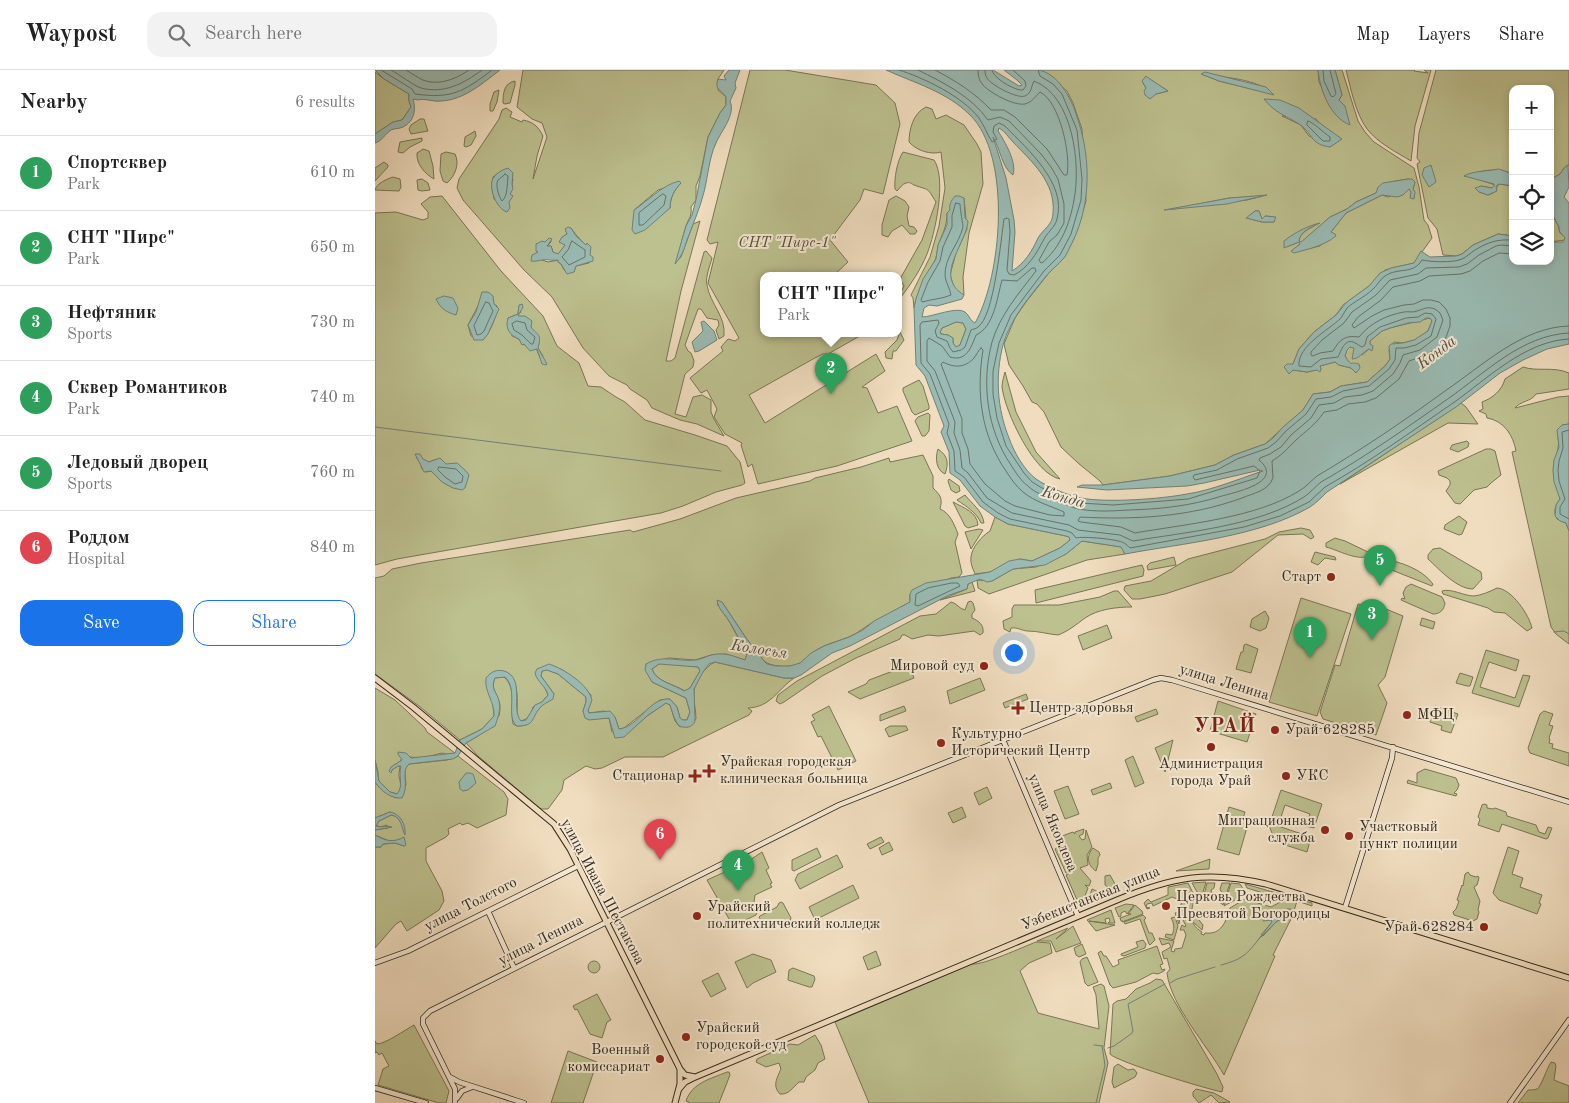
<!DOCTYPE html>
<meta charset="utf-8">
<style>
body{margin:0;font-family:"Old Standard TT",serif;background:#f2f2f2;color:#222}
.controls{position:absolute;right:15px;top:15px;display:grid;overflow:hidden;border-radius:10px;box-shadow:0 2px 8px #0003}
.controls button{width:45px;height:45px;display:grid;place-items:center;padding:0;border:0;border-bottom:1px solid #e0e0e0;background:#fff;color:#222;font:25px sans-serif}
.you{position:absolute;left:638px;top:582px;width:18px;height:18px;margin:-12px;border:4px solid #fff;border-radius:50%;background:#1a73e8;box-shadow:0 0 0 8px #1a73e833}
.badge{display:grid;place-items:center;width:32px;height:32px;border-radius:50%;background:#1a73e8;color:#fff;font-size:16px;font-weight:700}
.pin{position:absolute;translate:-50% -41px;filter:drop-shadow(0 1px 2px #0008)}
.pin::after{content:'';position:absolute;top:26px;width:18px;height:15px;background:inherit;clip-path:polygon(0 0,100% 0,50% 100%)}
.popup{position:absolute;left:385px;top:202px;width:142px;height:65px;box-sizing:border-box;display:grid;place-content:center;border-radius:10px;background:#fff;filter:drop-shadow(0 1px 4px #0005);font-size:16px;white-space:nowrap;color:#767676}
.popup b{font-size:19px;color:#222}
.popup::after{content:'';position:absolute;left:50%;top:100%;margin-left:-10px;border:10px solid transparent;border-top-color:#fff}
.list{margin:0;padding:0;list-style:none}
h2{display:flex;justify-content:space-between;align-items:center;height:65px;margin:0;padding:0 20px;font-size:21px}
h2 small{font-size:16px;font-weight:400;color:#767676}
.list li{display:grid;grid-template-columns:32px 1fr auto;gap:15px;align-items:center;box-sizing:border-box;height:75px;padding:0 20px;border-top:1px solid #e0e0e0}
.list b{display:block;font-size:19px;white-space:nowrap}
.list p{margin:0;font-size:16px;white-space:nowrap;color:#767676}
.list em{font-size:16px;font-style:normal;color:#767676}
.actions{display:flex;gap:10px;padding:15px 20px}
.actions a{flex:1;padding:11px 0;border:1px solid #1a73e8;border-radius:15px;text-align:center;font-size:18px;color:#1a73e8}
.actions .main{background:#1a73e8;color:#fff}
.icon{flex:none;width:28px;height:28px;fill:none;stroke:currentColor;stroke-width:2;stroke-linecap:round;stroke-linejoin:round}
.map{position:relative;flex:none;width:1194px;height:1033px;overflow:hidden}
header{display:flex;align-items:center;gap:30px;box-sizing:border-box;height:70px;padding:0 25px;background:#fff;border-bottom:1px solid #e0e0e0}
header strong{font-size:24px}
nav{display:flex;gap:28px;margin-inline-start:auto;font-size:18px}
.search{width:350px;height:45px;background:#f2f2f2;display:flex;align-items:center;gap:12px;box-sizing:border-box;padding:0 18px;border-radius:15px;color:#767676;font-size:19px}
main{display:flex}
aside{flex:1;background:#fff}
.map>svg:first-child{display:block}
.green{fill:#bdc08f;stroke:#7a7656;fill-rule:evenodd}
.water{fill:#9abbb3;stroke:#728177;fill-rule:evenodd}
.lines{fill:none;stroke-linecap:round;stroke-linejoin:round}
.shore{stroke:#687368;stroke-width:1}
.stream{stroke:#728177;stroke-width:1}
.secondary-casing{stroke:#362b1e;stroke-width:6}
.primary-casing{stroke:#362b1e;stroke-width:7}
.secondary{stroke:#f5e9d5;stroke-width:4.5}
.primary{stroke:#f0ddbf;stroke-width:5}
.poi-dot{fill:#8f2418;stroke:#f5e9d5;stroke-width:2}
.labels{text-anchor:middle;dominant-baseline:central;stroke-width:4;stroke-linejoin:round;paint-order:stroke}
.park-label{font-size:15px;font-style:italic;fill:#58503a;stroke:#f5e9d5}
.poi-label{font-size:15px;fill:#362b1e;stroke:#f5e9d5;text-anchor:start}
.street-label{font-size:15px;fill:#362b1e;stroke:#f5e9d5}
.water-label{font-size:16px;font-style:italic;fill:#4f4f43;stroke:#f5e9d5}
.district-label{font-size:20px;font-weight:bold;letter-spacing:1px;fill:#7a1f14;stroke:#f5e9d5}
</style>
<header>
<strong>Waypost</strong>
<div class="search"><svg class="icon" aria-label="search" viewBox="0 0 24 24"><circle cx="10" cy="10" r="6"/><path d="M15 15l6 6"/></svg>Search here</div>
<nav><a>Map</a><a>Layers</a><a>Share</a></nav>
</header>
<main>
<aside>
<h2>Nearby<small>6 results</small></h2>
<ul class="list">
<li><span class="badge" style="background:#2e9e5b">1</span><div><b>Спортсквер</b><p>Park</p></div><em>610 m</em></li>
<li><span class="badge" style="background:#2e9e5b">2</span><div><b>СНТ &quot;Пирс&quot;</b><p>Park</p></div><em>650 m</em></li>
<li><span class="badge" style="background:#2e9e5b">3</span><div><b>Нефтяник</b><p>Sports</p></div><em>730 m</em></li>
<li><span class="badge" style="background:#2e9e5b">4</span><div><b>Сквер Романтиков</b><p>Park</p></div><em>740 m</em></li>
<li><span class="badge" style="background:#2e9e5b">5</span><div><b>Ледовый дворец</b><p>Sports</p></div><em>760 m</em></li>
<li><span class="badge" style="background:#e0444e">6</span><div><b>Роддом</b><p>Hospital</p></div><em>840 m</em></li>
</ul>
<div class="actions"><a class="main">Save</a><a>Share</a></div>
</aside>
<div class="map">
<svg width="1194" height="1033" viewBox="0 0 1194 1033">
<rect width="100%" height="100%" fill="#f0ddbf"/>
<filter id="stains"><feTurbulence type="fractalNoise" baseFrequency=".004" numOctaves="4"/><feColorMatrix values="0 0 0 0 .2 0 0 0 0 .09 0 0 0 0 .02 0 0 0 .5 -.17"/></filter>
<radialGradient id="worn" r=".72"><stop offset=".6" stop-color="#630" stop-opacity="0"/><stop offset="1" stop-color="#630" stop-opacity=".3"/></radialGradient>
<!-- green -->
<path class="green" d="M148,0H349L343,9V20L351,27V35L345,43L333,67L325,106L321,116V130L316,137C317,147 314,147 311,156C307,168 305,180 302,191L306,187L318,154L325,151L306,221L291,291H296L300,288L329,182L331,181L337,188C335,196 330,207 332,215C335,234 351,246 349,266L344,269L341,260L344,255L343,250L332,248L326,239H323L310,275L313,281L316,283L319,291L318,297L310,304L300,344L311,347L318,327L327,325L336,330V342L339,349L349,366L322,354L305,350L277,338L272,330L255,319L252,315L234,306L208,278L177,227L149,200L88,130L82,118L84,109L124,49L127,40L131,38L137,42L135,47L147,52L148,50C158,52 163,56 168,66L162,86L158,109L172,67L167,53L157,49L142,37ZM122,104L138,109L134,132L119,129L117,114L118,107ZM306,113C299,120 295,128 295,138L288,143L259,140L283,120ZM196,158C204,170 216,177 214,193L201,196L199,202L189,200L186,194L183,192L184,190L173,192L167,190L164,182L176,169V172L172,176H176L178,182L183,185L191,174L185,172Z
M375,0H410L501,15L520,33L525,54L508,124L489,119L485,130L455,170L473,192L459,205H388V263H490L453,284H448L438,289L374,325L390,353L501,284L510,301L487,317L492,318L503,343L522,336L537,371L462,396L383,414L377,394L373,397L366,375L367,373L350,364L339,347L342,339L332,320L326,323L315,308L348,281L346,277L353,269L360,271L364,268L333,213L343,172L335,174L332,170Z
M664,0H943L944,12L950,24L964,30L967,25L960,0H967L983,51L990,62L999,72L1039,98L1044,117L1049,150L1053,155L1057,168L1039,193L1010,200L994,216L968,235L961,245L939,262L924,279L914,304L918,300L932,302L946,299L945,296L960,292L964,295L976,298L978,295L974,293L970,286L972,279L975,277H979L987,285L994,279L995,271L1007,261L1015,258L1055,248L1057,251L1053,261L1040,270L1028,273L1019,272L1014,280L1015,289L1010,296L992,312L966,316L955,322L938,324L928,340L890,374L859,385L840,395L795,406L728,415L725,411L703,393L686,377L669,342L662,334L657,332L648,316L634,295L629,274L640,248L651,232L673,204L689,188L700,166L711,131L707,59L698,33L692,21ZM827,4C850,8 881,8 898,24L844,11ZM771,7L793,21L781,24L771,18L768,13ZM907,46L941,49L947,57L966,69L955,77L934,66L926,55ZM1033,109L1040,112L1038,119L1036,122L1034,119L1013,127L1007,125L971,143L945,176L924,181H917L955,147L972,139L981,132L1001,123L1015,112ZM888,126L872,130L798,139L854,128ZM880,141H884L887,149L890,146L900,147L899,152H887L872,148ZM942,154C935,159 924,162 924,172L914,176L915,167Z
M971,0H1040L1039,1L1053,3L1049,0H1056L1040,56L1036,91C1021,82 1003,73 992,59C980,42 976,19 971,0Z
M1061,0H1194V95L1190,97L1185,104L1175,110V19H1138V104C1125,99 1113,99 1100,103V108L1120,115L1117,118L1106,116L1104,122L1113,125L1118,123L1124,114L1138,116V166L1123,164L1098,175L1087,184L1081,186L1068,185L1062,159L1053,148L1042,94L1045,92L1042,88L1044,63Z
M0,2L9,9L34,24V31L36,37L27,50L18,52L0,64Z
M140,11V15L135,33L130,34L128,33C128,23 129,13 140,11Z
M124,20L122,32L118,41H115V34L119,22Z
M551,37L557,39L561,49L571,45L589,55L602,74L606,82L608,114L594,163L588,207L589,225L580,220L575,205L581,183L592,159L589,128L572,143C572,158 567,163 563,176C562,182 562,187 559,192C551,207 542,221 539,238L538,228L536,225L555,187L564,156L570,118L566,82C556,85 542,81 534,72C534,60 538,43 551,37Z
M45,49H49L53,61L36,64L34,59L36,55Z
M100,61L101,66L96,75L91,77L89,76L90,67Z
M47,68V71L35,77L28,83L23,82L25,72Z
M48,79L54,81L58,96L59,109C50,104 41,94 42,83Z
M71,82L80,84C85,94 80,106 72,113L68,111L65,101L66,84Z
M528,82L559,90C572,109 560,164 552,184C546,199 536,214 526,227L524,226L529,216L525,209L547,170L561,132C551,116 555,121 539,115C535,113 536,112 531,113C527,114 525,118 522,121L520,119C519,109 522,91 528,82Z
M9,92L13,95V97L0,111V98Z
M18,107L25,109L26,117L24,121L0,120C2,113 12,109 18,107Z
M47,109L53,113L55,120L47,121L43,120L42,110Z
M67,126L126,201L168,246L182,276L204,293L213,316L226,317L241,327L250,332L270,350L320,365L352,376L365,392L370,413L367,415L341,422L308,436L286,443L22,489L0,495V143L21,142L48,150L53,148V142L46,134L55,127ZM104,234H119L122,236C121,249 116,260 108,270L96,266L93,255ZM144,236L146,242L142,246L147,247L157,259L164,273L163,278L168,286L166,290L161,278L147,274L144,269L137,266L133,248L143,244ZM41,387L54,392L62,389L71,394L84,418C73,419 64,408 56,401L51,402L47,399L45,392Z
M521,126L530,131L534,137L532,146L534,156L539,157L542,161L540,164H535L527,155L517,161L513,167L507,165V155L514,130Z
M1175,140L1183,155L1185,163L1190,166V170L1175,172Z
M581,252L588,253L591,259L585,275L581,278L578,273V268L573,265L566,264L565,262L567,258Z
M525,262L529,270L521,281H518L517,289L511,288L510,282L522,270Z
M1148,297C1163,302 1178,296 1194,303V319L1161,324C1156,332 1145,331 1140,338L1183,327L1194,326V354L1187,355C1180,368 1185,366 1183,378C1183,384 1179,388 1179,394C1178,407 1183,417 1185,429C1180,436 1178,441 1182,449L1191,453L1194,461V574L1181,564L1176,557L1137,382L1141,381C1138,365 1129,351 1112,348L1111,344L1104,341L1108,339L1107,332C1118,328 1127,320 1130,309Z
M630,302L641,342L661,382L685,409C659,404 630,342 627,317C627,312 629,306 630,302Z
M544,310L548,316L554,336V339L540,345L537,342L528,321V318Z
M1086,333L1091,337L1103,354L1073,353L965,414Z
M553,343L555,345L554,361L550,366H547L540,351L543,347Z
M1092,371L1094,373L1093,377L1083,382L1075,379L1077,375Z
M563,379C573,386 574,393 570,404C561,400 560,388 563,379Z
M1111,379H1116L1120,381L1126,405L1116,413L1112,417L1099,420L1085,434L1080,433L1071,421L1075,415V411L1072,408L1064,405L1063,401Z
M548,385L558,406V418C565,425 568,428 565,439C575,443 579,454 583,464L580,472L587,503L584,507L576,508L535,524V532C524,538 512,545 501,551C491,555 484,563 474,567C464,571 454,573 445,578C437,582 431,591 423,594C414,598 396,597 389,591L371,568L347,532L342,534L354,551L372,584L370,590L351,584L336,585L320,590L294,588L271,594L277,612L311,628L315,642L312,650H307L305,648L302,637L295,629L285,630L249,658L244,659L240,647L229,641L214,643L213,641L216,625L202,610L186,599H162L173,625L167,632L158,637C156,644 153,650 145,651L142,647C142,629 145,615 132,602L115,604L119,646L107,659L85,670L44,636L0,604V508L9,506L17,499L46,493L255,460L258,462L305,449L361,428L435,411L440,408L486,397L514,388L515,392Z
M574,409L584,416L585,421L581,423L576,420L573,411Z
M590,425C597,434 607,440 609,453H606C601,442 592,437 582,430Z
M578,432C589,438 602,442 603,455L593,458L590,456Z
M1084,446L1092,452L1087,464L1084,465L1069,459L1070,455Z
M620,447L633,454L691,466L694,467L695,470L685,478L657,491L645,489L615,502L600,504C598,499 595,493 596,487C597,477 607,466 615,461Z
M926,458L935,460L939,467L936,469L928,464L903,465L857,502L790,524L765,529H757L749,520L750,516L776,511L813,489L890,469L904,462Z
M604,459L608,460L596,479L590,462Z
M960,468L970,471L993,482V486C982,491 963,480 951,477V473Z
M707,471L747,477L750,484L712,490L614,524L603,518L602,510L617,511L638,499L661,497L691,484Z
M1065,478L1106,502L1107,509L1098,519C1082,519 1065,500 1053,489V485L1058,479Z
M940,482L960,487L961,490L950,488L943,495L936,492Z
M799,487L801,495L773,500L772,496L775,493Z
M1008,488C1026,493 1046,498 1058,514L1057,516L1004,495V492Z
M767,495L769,500L768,506L661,533L660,520Z
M597,512L600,521L565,530L592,519L593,514Z
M1036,514L1067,527L1070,533C1069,540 1065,544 1058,544L1026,530L1027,528L1030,529L1028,523L1031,517Z
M1122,518C1137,519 1154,545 1157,558L1152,561L1130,543L1119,542L1113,538L1068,524L1067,521C1076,518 1089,526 1099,526C1107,525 1114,522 1122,518Z
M739,521H743L757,537C742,537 723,539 710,548C702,554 692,562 683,565C672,564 663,561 653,561C647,561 643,557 636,558L635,562L629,559L628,551L637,547V539L639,535H684L725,527Z
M926,528L976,544L942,646L894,632Z
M596,531L598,533L600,540L597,544V548C604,551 609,555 608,563L605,565L599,561L564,566L553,565L537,569L530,565H527L525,569L481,588L447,606L409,632L405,634L401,631L403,625L422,611L545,546L561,544L576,532C582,533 584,539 590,540L593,532Z
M983,534L997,537H1006L1028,546L1010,607L1003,615L1012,633L1001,665L948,649L945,642L960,595L965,596Z
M890,541L894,548L891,558L885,561L875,557L877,549Z
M1047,548L1060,552L1058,559L1045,555Z
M732,555L737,568L708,580L703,566Z
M871,574L883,579L876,603L861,599L866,582H868L869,575Z
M1111,580L1144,590L1141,601L1114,592L1105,617L1140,628L1148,605L1155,606L1144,637L1097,623Z
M340,592L409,608H419C402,620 396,637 373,638L377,641L374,645L288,687H250L227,698L220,699L211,696L189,710L187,720L173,739H166L103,686L91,673L103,666L124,646C125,641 126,634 123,629C120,620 116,617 120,608L129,607C142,618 135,639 138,654L142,656C158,656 156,649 163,639C167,634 174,629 179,624L166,606L167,601L172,600L183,604L211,627V632L208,641L212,649L234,648L237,662L258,658L272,646L291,633L295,635L300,651L305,657L321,649C321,640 318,630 319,621C320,610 331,596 340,592Z
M289,593L323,597L325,601L315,618L310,621C299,614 281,612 277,599L284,594Z
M534,595L539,608L485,629L473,622L491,614L494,610Z
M1085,603L1098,607L1095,616H1092L1081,613Z
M605,608L610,620L575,634L572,621Z
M0,618L20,630L50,658L52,662L80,683L75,685L67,683L48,688L34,687L27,688L25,692L19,695L17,700L23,696H25C25,699 24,701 24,704C24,712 29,717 22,724L15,722L4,711L3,708V702L0,690Z
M651,624L653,629L630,638L628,633Z
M843,631L881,644L872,672L835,661Z
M454,636L481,691L463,700L446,666L443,667L436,652L440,650L437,645Z
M529,636L531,641L505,651V645Z
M1060,636L1083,644L1076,663L1066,660L1067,656L1055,652Z
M781,639L783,644L762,652L760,647Z
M1169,641L1178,644L1174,655L1178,656L1174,668L1175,669L1174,673L1178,674L1177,678L1194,683V696L1155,683L1153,678L1165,644Z
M515,656H531L533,660L514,667L510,659Z
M798,670L790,702L780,678Z
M83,686L129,722L133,729L131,745L102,758L93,753L87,755L85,753L73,759L74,764L71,767L51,778V791L67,821L69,831L64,840L32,861L26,851L21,854L0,878V777H6L8,774L20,773L29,776L22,771H14L0,765V760L13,758L12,755L5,757L1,755L4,751L16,745L21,746L27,754L26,749L15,742L0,748V712L4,717L21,728L31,715C31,708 27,699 34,694L72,690ZM88,708L98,716L88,721L84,712Z
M758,686L769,713L760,717L750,690Z
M1050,699L1081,708L1084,715L1082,720L1079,723L1082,724L1081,726L1032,713L1033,710L1042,713V703Z
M735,713L737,718L718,725L716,720Z
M693,716L704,744L690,749L679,721Z
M612,717L617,728L604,735L599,723Z
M906,720L947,734L939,758L931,756L935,744L910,735L903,756L936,767L932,782L901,772L894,756Z
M1109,734L1112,735V738L1118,739L1120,738L1131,742L1132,746L1161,755L1164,762L1170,764L1173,757L1177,758L1173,768L1171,769L1127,754L1124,762L1103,755L1105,749L1103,747L1107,735Z
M587,737L591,747L578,753L573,743Z
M854,737L870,742L867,752L873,754L864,785L842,779Z
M709,759L708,764L704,766L707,770L710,769L711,760L717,777L712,785L713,795L705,798L716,811L714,816L710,815L713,818L708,831L703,832L691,805L699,801L691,803L680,779L683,777L688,779L685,776H690L685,775L679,769L698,762L700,764V762Z
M506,767L509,772L495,779L492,774Z
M514,772L518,780L507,785L504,778Z
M1133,777L1144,781L1137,804L1148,808L1145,817L1167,825L1164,833L1166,834L1162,844L1124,830L1118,823Z
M442,778L446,787L419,801L417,800V790Z
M718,778L724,782L725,785L723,788V794L721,801C712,795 711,786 718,778Z
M387,782L394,798L391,800L397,813L395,814L397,817L380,825L379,832L383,841L381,845L358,856L332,810L372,792Z
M462,785L468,797L425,819L420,810L423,804Z
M835,789L834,799L801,801Z
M1093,802L1095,805L1101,807L1103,806L1104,808L1102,815L1099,817L1105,831L1103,840L1104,842L1102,849L1098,851L1079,845L1078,842L1081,839L1084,831L1082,830L1087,815L1088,816L1090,804Z
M735,805L741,816L734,818L730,815V806Z
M831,812L826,829L817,813Z
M813,813L820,827C816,842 812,853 827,862L826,864L829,865L830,863C847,865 851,851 855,838L870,829L896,837L915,827L937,833V836L922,831L917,847L898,885L900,886L849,1005C832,975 796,936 792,903L795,899L792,888L789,889L787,882L796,877L794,873L787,875L784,868L799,871L796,881L799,882L800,879L807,878L811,865L809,860H805L807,855L810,857L811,856L808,850L810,846L808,844L805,845L804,854L800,843L809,840V837L805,838L807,831L797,827L778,836L777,833L772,834L771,837L775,838L772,839L769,833L773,829L776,832L793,825V817ZM913,839L912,845L901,852L888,866L886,865L897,852L893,844Z
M832,813H840L839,818L836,820L837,824L836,828L828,829Z
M847,813H855L848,835L842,830L843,825L847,823L845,819Z
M856,813L865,814L870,822L869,825L849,836Z
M870,814L912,826L907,829L872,818Z
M478,815L484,828L440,850L434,837Z
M742,818V820L712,834L717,819L728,824Z
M406,832L408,833L416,848L415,851L409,854L406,853L391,860L384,847L385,846L402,837L404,833Z
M751,834L759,835L752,844L750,841L746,843V846L744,847L740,838Z
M760,835L767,841L768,844L747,852L748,851H746L745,848L756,844H753Z
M736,840L740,853H733L735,851L734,848L730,849L731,853L714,851L740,855L721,861L713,851L712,850Z
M818,841L822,842L824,850L828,855L827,860L818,852Z
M768,845L771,848L769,850L774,863H777L780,870L775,875L774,874L765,849L750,854L749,852Z
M800,847L803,856L799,870L790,867L791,864L797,865C800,859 799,853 796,848Z
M698,856L706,873L681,882L676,871H662L693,858L681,869Z
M768,870L771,874L770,878L749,886L746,885V884L763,877L761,872Z
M661,872L675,873L677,883L654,893L645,901L663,943L724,959L721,925L718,917L726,914L729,916L734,936L729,978L733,993L724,1033H494L460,952L597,894C609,895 648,877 661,872Z
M707,874L711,884L704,887L701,885L699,878Z
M782,876L788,894L785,895L787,900L790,899L789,901L783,904L778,903L761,912L738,918L735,915L723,883L726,881L729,886H731L738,897L744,894L743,890Z
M501,881L506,895L493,900L488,887Z
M378,884L396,890L401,902L378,913L372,918L360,892Z
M712,887L723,912L713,916L710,913L705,892L707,889Z
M213 897a6 6 0 1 1 12 0a6 6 0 1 1-12 0Z
M418,898L439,906L440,909L437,917H434L413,910L414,900Z
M343,903L351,919L336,927L327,911Z
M781,909L787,910L842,1004L848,1017L847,1022C832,1019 742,992 735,984L738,934L742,931L751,929L761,919L775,913Z
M222,924L236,950L232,952L227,968L215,964L202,939L200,940L198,936Z
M39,955L74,1021L71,1033H64L3,1015L8,999L14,996L7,983L4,985L2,982L0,983V971L2,974C10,974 30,960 39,955Z
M440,965L446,975L450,989L443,993L440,1000L431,1007L429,1012H424C418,1017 414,1025 405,1024C397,1016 402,1008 406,999L404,993L391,997L381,992L382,989L415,974L423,975Z
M193,981L222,992L208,1033H176Z
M1176,992L1180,993L1181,996L1179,1010L1194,1016V1033H1143L1153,1020C1156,1020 1159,1020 1162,1019C1166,1017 1172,998 1176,992Z
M743,994L753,1000L759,999L762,1003L760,1007L739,1018L737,1012L739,997Z
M352,1002H354L355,1005L344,1033H316L311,1031C317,1013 335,1009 352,1002Z
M821,1019L839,1023L855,1032L844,1033L836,1025L824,1033L818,1026V1022Z"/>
<!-- water -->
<path class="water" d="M0,0H125C108,13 89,30 66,31C58,32 50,28 43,30L38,29C41,39 40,51 28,57C24,59 20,58 16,60C10,64 7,71 0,73V64L18,52L27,50L36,37L34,31V24L9,9Z
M354,0H365L360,13L361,18L355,31C361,45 346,61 341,73C334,88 333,106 329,122C325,138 318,154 312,170C309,179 307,186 300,194L311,156L317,145L321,130L333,67L345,43L351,35V27C346,19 339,20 343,9L351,10L349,6Z
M511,0H618L644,16L647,15L642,10L629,0C640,0 653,0 663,0C683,3 696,28 701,44C716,85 717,133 697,173C694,178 692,185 688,189C683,195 677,199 672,205C655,226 635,249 628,275C620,306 622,338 634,368C639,382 649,400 661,409C671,416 694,426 706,428C732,433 786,429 812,424C838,420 863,409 888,401L885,400L829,413L812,416L732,420L702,417L707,415H728L795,406L840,395L859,385L890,374L898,368L908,357L928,340L938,324L955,322L966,316L992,312L1010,296L1015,289L1014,276L1016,274L1028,273L1039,270L1053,261L1057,251L1055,248H1051L1045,252L1033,253L1015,258L1007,261L995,271V274L998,276L997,281L994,279C988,282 984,289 977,289L979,278L975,277L972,280L970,286C978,298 974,291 984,294L985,298L981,303L976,298L964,295L960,292L945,296L946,299L945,302L942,300L932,302L918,300L914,304L909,297L912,294H918L924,279L939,262L961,245L972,232L994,216L1005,203L1016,198L1039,193L1046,181L1055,187L1081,186L1087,184L1098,175L1123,164L1138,166V191H1175V172H1188L1190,168L1184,161V157L1175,140V110L1185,104L1190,97L1193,95L1194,117L1189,127L1194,133V274L1172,279L1148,290L1125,303L1081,337L952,422C947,427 941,433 935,437C883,467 809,473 750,484L746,477L707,471L691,484L670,495L638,499L617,511L612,512L605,509L593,514L592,519L574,525L475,576L457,583L426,605L419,608H409L340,592L334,594L328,602L319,619L320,651C318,658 309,659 303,655L299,647L295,635L291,633L272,646L249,667L240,668L234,648L214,650L210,648L208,641L211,632V627L183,604L172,600L167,601L166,606L179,624L178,629C174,632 167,634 164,639C156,649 160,656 142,656C130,648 144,620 130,607L120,608C115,619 122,622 124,631C126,639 123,648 120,656L91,673L83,686L78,689L34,694C25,702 35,715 27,728C16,729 6,721 0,712V690L4,711L15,722L22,724C29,716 23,707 26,696H23L17,700L16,703L14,701L16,697L27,690L23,684V682L31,683L36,688L80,683L85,670L107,659L119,646C120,632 109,622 111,608C116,602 121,599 129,601C151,608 135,638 146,651L151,650L160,635L167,632L173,625C171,616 162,612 160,603L162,599L174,594C189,599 213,614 217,630L213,641L214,643L235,641L240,647L244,659C264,657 274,627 295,629L302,637L305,648L308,650H312L315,642L311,628L277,612L270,600L271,594C288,584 303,592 321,590C328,589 335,584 343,584C352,583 361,587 370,590L372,584C365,573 361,561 354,551C350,544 343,539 342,530L347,532L371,568L389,591L392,594L401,596H415L425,593L436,583L449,576L474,567L488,560L499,551L535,532V524L537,520L551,513L615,502L634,491L645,489L657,491L685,478L695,470L694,467L691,466L633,454L620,447L605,436L585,410L575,403L574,382L566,362L569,356L550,306L541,295L539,238L541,229L548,209L561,189L563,175L572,155V143L575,140C574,134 576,131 580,126H584L589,128L590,148L593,151C591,175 558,206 589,225L587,229L562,236L554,235L549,238L547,247C557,247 582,236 590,242C595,246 595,251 600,253C627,206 637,86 595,45C572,22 540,13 511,0ZM624,58C630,61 633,67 638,72C656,91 681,112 678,143C678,155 668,159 663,168C657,181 650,193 637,201L640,162L639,150L631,108L618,67C625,78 627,98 638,105C642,92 630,72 623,61ZM581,252L588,253L591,259L585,275L581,277L578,273V268L573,265L566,264L565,262L567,258ZM284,594L323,597L325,601L315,618L309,621C299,614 281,612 277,599Z
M943,0H960L967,25L964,30L970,36L975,55C955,47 945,20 943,0Z
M830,2L891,17L899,25L844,11L826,4Z
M771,6L772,7L793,21L781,24L775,29L770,25L769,21L771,18L767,11Z
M889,29L905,30L924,38L967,69L955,77C934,74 938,63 924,54C910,45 900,43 889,29Z
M1056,95L1061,112L1054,117L1047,105L1049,98Z
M133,98L138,103L137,114L138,119L135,124L138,126L134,132L135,138L132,142C121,139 112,115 119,107C123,102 127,100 133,98Z
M1124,99L1138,104V116L1124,114L1121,116L1122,121L1113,125L1104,122L1100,118L1106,116L1117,118L1119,116V114L1089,106C1097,101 1114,101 1124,99Z
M1033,109H1037L1040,112L1038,119L1040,122L1039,129L1035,128L1036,122L1034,119L1028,125L1022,127L1007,125L971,143L956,162L960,164L961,166C949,176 933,179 919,183L916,181L925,174L924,172L909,178V171C919,163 932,156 945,153C937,157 925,161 924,171L926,172L955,147L972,139L981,132L1001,123L1003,117L1008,113Z
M304,111L306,113C299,120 295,128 295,138L270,160L260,164L257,160L259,140C274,130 286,116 304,111Z
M892,125L852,134L789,140L855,128Z
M880,141H884L887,149L890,146L901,147L899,152H887L871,148Z
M193,157L196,158L201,166L211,175L212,173L216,177L215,185L218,187V191L201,196L199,202L192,204L186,194L183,192V190C175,191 174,189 168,190C164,190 161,192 156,191L157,185L163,182L161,181V174L167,171L170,172L174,168L177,169L172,176H176L178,182L183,184L190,175L184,172L187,167L192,164L190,159Z
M107,222H113L118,226L119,234L124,239L113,264L108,270H99L93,255L101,242Z
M69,226L78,228L83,238L81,245C71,242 66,239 61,229Z
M147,234L148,237L143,246H150L157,251L156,257C163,266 167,263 163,278L172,294L171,295L167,294L162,279L155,281L149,274L147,275L144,269C134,265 130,258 133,248L143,244L144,235Z
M329,251L339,261L342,270L324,281L320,282L317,272L328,261L326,252Z
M1194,354V461L1191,453L1185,451L1180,446L1181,435L1185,429L1179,412L1178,400L1179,390L1184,377L1182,360L1187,355Z
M40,384H45L48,389L54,392L65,388L71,394L82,393L90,400L94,405L90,418L87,420L78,418L67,412L56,401L49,402Z
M91,703H95L98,704L101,713L93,720L88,721L85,719L84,712Z
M15,742C26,744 31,755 30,765C26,757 27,747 16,745L4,751L1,756C7,758 12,755 17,757L0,760V748Z
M0,765C11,771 18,773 29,767L31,775L29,776L20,773L8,774L6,777H0Z
M913,839H916L914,844L901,852L883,870L897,852L896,850L888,851C891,841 903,842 913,839Z"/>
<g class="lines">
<!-- shore -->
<path class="shore" d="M6,0L37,19L40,24C77,29 88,22 117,0
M16,0C22,3 41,17 46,18C69,24 88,14 107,0
M31,0C36,3 43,8 48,10C64,16 81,9 94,0
M524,0C549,8 587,26 604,48C609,55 612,64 617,72L622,69L618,62L619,56L624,53L630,56C652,79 692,113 682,149C680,158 672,162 668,171C661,184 653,198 639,205L634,204L632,200L635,162L634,149L632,148L629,149C626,169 619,247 603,257C601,259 598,259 596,260L590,277L586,280L578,282L575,278L572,271L562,267L560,261L564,253L563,250L547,252L545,255L546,293L555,304L574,354L572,363L579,381L580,401L589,407L608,432L623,443L635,449L692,461L697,463L701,468C707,466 743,469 749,473C751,474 753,476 755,478L869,457L905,446L934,432L950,417C994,392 1036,362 1078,333C1112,309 1150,271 1194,269
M543,0C569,13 596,26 613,50L625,47L634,51L666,84L676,97L683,109L689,134V153L682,165L674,172L664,190L665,192L667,193C686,177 695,153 699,130C706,94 698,26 659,11C656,16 657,23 650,26C642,29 616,15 612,8C610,5 610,3 610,0
M560,0C581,11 600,23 616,40H629L640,47L672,79L689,105H692C696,85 685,32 665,22C660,27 657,32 650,34C639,36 615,23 608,15C604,10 603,6 603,0
M617,0C618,8 640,21 648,20L651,16L650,11L638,0
M663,0L665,6L678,14L687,24L702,60L707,109L706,130L696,164L685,185L669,201L636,245L624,273L618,301V324L622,348L631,376L649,403L657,412L667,418L705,433L738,435L813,429L882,408L885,401L879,396L820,410L818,407L819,405L842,400L862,389L893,378L901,372L911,361L931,344L941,329L956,327L968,321L994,316L1014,299L1020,290L1021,278H1029L1041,275L1056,266L1061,249L1057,244L1050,243L1043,247L1031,248L1005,257L992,267L990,275L987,277C984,276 983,274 980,273C970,267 966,281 963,287L946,289L936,297L924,296C922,276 954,260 966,248C968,245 970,241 972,238C977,233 991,226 997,220C1002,216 1005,209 1010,206C1023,197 1038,205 1047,190C1056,192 1078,193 1087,189C1092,187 1095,183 1100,180C1113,172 1123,169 1138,170
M948,0L949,11L956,26L958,27L961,24L955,0
M933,51C938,52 949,63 955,67V71H948L932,55Z
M130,104L133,106C132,114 133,126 127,131C124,127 120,115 123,110C124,109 130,105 130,104Z
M288,124L291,126L289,135L268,155H264V143Z
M581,133L585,134C585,139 588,155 588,157C584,174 569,188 570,206C571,213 575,219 576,225C567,229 557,229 547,232L546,230L553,212L565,191L568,177L577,157V146Z
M197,171L210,180V187L194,195L187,187L193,180Z
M1138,176L1126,175L1121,176L1104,185L1092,194L1084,197L1051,198L1043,204L1015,210L1001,225L977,242L969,253L947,270L936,282V285L938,286L945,283L958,281C965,269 970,265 984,267C995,253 1012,245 1029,242C1033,241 1038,243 1042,241C1049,239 1052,236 1060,239L1065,243L1068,250L1062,267L1045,280L1028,285L1025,293L1018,304L998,321L987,325L970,327L959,333L944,335L936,348L916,365L906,377L895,384L885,388L884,390C910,412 861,422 847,426C815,436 787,439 754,440C738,441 720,442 704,439C697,438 690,434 683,431C673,427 661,424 653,416C646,411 641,403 636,395C612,360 606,313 617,272C625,245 644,223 661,201L660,198H657L642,211L627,210C622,228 619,257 601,265C596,278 591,292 575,287L567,276L554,268L552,271V291L560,301L580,352L579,363L585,380L587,398L593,403L612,428L637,443L694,455L703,460L745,465L758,471C811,462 883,456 929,427C935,423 940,417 946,412C990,387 1033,357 1074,328C1110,303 1147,265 1194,263
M1138,184L1124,183L1108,191L1095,201L1086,204L1054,206L1045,211L1018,217L1006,230L983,247L977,255L979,258L997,246L1009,240L1029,235L1039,234L1048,230H1056L1064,232L1071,239L1075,248V256L1070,270L1064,277L1049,286L1034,291L1024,309L1001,328L990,332L973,334L962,340L949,342C941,354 931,361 921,370C913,378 907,385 897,391L898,408C893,421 879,423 867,428C815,447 760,450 705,447L703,451L706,452L746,457L760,463C811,454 881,448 924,421C931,417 936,411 942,406C986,380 1029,351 1070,321C1107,296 1147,257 1194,256
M111,232L114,233L118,241L109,261L106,264L102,265L99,256Z
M142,251L150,253L152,260L160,267L158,274H156L147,265L139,260L137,254Z
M606,278L608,280C601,323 606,365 631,401C636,409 641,416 648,422C660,432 676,436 689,442V446L675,445L640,436L630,431L610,414L595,394L593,379L587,363V349L566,294L568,292C579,298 590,298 599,288C602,284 603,281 606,278Z
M1194,360L1187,362L1188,378L1184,391L1183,400L1184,411L1190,429L1185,437V444L1194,449
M64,397L81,399L88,406L87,412L80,414L70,407L63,400Z
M577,513H583L585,516L543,536L540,535L541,524L553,518Z"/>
<!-- stream -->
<path class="stream" d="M0,357L346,401
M1179,562L1189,561L1194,564
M846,895C865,890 871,886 883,870
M795,913L802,909L840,897
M719,975L728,976
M733,978L739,976L756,964L758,961L753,934L790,914
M721,1033L730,995L727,976"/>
<defs>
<path id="secondary" d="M628,670L703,846
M970,838L1017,688L1018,677
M113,841L139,898
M0,893L33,881L203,796
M75,1007L84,1012L149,1033
M0,1018L51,1033
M82,1028L87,1021L97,1017
M80,1033V1019L48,954V948L55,941L464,735L778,610L786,608L797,610L1194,732
M1135,1033L1194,950"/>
<path id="primary" d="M0,608L38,637L179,754L195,779L305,999L310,1005L320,1007
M304,1019L310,1012L318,1008L742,830C797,807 833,800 891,814L1194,908
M300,1033L305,1014V1000"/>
</defs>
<!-- secondary casing -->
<use href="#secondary" class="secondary-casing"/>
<!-- primary casing -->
<use href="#primary" class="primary-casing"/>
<!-- secondary -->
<use href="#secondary" class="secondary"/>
<!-- primary -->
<use href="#primary" class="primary"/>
</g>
<!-- markers -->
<g class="poi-dot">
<circle cx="956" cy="507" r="5"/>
<circle cx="609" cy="596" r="5"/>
<path d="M640.5 630.5h5v5h5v5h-5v5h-5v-5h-5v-5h5z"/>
<circle cx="1032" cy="645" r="5"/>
<circle cx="900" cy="660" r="5"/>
<circle cx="566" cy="673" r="5"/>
<circle cx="836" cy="677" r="5"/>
<path d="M331.5 693.5h5v5h5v5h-5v5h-5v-5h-5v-5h5z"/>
<path d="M317.5 698.5h5v5h5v5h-5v5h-5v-5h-5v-5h5z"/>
<circle cx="911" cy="706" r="5"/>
<circle cx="950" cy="760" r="5"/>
<circle cx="974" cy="766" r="5"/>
<circle cx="791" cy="836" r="5"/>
<circle cx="322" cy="846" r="5"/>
<circle cx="1109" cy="857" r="5"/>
<circle cx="311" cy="967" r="5"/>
<circle cx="285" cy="989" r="5"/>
</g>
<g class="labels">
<!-- park labels -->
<g class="park-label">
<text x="412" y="173">СНТ "Пирс-1"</text>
</g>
<!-- poi labels -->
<g class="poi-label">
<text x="946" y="507" text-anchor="end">Старт</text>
<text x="599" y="596" text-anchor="end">Мировой суд</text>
<text x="654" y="638">Центр здоровья</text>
<text x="1042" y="645">МФЦ</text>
<text x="910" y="660">Урай 628285</text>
<text x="576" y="664">Культурно<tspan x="576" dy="17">Исторический Центр</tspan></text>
<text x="345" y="692">Урайская городская<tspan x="345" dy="17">клиническая больница</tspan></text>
<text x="836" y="694" text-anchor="middle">Администрация<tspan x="836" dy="17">города Урай</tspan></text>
<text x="309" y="706" text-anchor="end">Стационар</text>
<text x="921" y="706">УКС</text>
<text x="940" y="751" text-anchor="end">Миграционная<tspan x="940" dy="17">служба</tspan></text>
<text x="984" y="757">Участковый<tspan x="984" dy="17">пункт полиции</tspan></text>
<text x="801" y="827">Церковь Рождества<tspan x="801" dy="17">Пресвятой Богородицы</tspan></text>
<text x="332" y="837">Урайский<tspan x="332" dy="17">политехнический колледж</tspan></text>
<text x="1099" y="857" text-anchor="end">Урай 628284</text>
<text x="321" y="958">Урайский<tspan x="321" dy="17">городской суд</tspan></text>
<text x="275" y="980" text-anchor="end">Военный<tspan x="275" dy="17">комиссариат</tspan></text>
</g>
<!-- street labels -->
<g class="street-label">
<text transform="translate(849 613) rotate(17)">улица Ленина</text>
<text transform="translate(677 753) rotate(67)">улица Яковлева</text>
<text transform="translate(227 822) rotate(62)">улица Ивана Шестакова</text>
<text transform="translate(716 829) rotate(-22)">Узбекистанская улица</text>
<text transform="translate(96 835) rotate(-27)">улица Толстого</text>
<text transform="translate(166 871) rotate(-27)">улица Ленина</text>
</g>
<!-- water labels -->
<g class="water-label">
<text transform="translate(1062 283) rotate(-37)">Конда</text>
<text transform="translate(688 428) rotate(16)">Конда</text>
<text transform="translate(384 580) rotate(9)">Колосья</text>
</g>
<!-- district labels -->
<g class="district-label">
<text x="850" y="657">УРАЙ</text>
</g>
</g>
<rect width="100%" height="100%" filter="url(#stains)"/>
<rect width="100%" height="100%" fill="url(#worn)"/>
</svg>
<div class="controls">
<button>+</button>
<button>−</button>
<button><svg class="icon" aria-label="locate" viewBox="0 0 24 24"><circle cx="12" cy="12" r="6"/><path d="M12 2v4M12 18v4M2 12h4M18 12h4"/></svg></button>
<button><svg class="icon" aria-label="layers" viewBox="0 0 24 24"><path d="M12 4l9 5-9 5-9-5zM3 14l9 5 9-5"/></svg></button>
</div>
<div class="you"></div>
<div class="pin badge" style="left:935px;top:588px;background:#2e9e5b">1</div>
<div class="pin badge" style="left:456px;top:324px;background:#2e9e5b">2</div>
<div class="popup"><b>СНТ &quot;Пирс&quot;</b>Park</div>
<div class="pin badge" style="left:997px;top:570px;background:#2e9e5b">3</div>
<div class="pin badge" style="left:363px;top:821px;background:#2e9e5b">4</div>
<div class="pin badge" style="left:1005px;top:516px;background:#2e9e5b">5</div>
<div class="pin badge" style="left:285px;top:790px;background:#e0444e">6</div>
</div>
</main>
